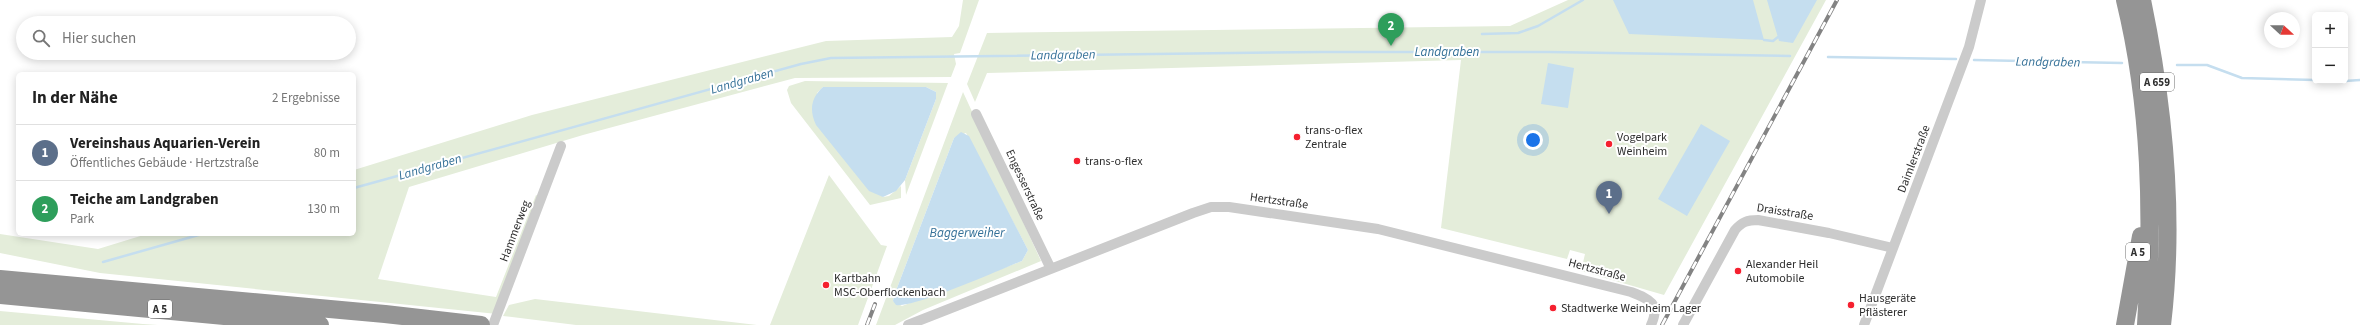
<!DOCTYPE html>
<html lang="de">
<meta charset="utf-8">
<style>
body{margin:0;font-family:"Source Sans 3",sans-serif;background:#f2f2f2;color:#222}
.controls{position:absolute;right:12px;top:12px;display:grid;overflow:hidden;border-radius:6px;box-shadow:0 2px 10px #0003}
.controls button{width:36px;height:36px;display:grid;place-items:center;padding:0;border:0;border-bottom:1px solid #e0e0e0;background:#fff;color:#222;font:20px sans-serif}
.compass{position:absolute;left:2264px;top:12px;width:36px;height:36px;border-radius:50%;background:#fff;box-shadow:0 2px 10px #0003;rotate:111deg}
.you{position:absolute;left:1533px;top:140px;width:14px;height:14px;margin:-10px;border:3px solid #fff;border-radius:50%;background:#1a73e8;box-shadow:0 0 0 6px #1a73e833}
.badge{display:grid;place-items:center;width:26px;height:26px;border-radius:50%;background:#f5202f;color:#fff;font-size:13px;font-weight:700}
.pin{position:absolute;translate:-50% -33px;filter:drop-shadow(0 1px 2px #0008)}
.pin::after{content:'';position:absolute;top:21px;width:14px;height:12px;background:inherit;clip-path:polygon(0 0,100% 0,50% 100%)}
.list{margin:0;padding:0;list-style:none}
h2{display:flex;justify-content:space-between;align-items:center;height:52px;margin:0;padding:0 16px;font-size:17px}
h2 small{font-size:13px;font-weight:400;color:#767676}
.list li{display:grid;grid-template-columns:26px 1fr auto;gap:12px;align-items:center;box-sizing:border-box;height:56px;padding:0 16px;border-top:1px solid #e0e0e0}
.list b{display:block;font-size:15px;white-space:nowrap}
.list p{margin:0;font-size:13px;white-space:nowrap;color:#767676}
.list em{font-size:13px;font-style:normal;color:#767676}
.icon{flex:none;width:22px;height:22px;fill:none;stroke:currentColor;stroke-width:2;stroke-linecap:round;stroke-linejoin:round}
.map{position:relative;flex:none;width:2360px;height:325px;overflow:hidden}
.search{position:absolute;background:#fff;box-shadow:0 2px 10px #0003;left:16px;top:16px;width:340px;height:44px;display:flex;align-items:center;gap:10px;box-sizing:border-box;padding:0 14px;border-radius:22px;color:#767676;font-size:15px}
.panel{position:absolute;background:#fff;box-shadow:0 2px 10px #0003;left:16px;top:72px;width:340px;height:164px;border-radius:6px}
.map>svg:first-child{display:block}
.green{fill:#e4edda;fill-rule:evenodd}
.water{fill:#c5deef}
.lines{fill:none;stroke-linecap:round;stroke-linejoin:round}
.stream{stroke:#c5deef;stroke-width:2.5}
.minor{stroke:#cbcbcb;stroke-width:10}
.motorway{stroke:#959595;stroke-width:18}
.rail-casing{stroke:#838383;stroke-width:4}
.rail{stroke:#fff;stroke-width:2.5;stroke-dasharray:8;stroke-linecap:butt}
.poi-dot{fill:#f5202f;stroke:#fff;stroke-width:1.5}
.labels{text-anchor:middle;dominant-baseline:central;stroke-width:4;stroke-linejoin:round;paint-order:stroke}
.shield{fill:#fff;stroke:#6d6d6d;stroke-width:1}
.shield-label{font-size:11px;font-weight:bold;fill:#2e2e2e}
.poi-label{font-size:12px;fill:#2e2e2e;stroke:#fff;text-anchor:start}
.street-label{font-size:12px;fill:#2e2e2e;stroke:#fff}
.water-label{font-size:13px;font-style:italic;fill:#357198;stroke:#fff}
</style>
<div class="map">
<svg width="2360" height="325" viewBox="0 0 2360 325">
<rect width="100%" height="100%" fill="#fff"/>
<!-- green -->
<path class="green" d="M963,0H979L960,53L954,54L956,64L951,77L795,78L583,135L409,187L378,279L496,297L536,195L542,198L497,314L100,273L0,253V234L98,249L147,234H354V170L532,115L826,41L952,37L959,26Z
M1568,0H1826L1664,295L1581,271L1585,254L1570,250L1567,259L1441,228L1461,60L987,73L975,102L967,84L987,33L1510,26Z
M805,81L948,83L906,195L905,180L936,99V92L926,87H823L817,93L883,197L889,196L901,186V198L870,205L791,103L787,90L789,86Z
M963,92L1041,261L923,310L895,325H876ZM966,133L1028,250L1022,261L902,306L893,301L894,296L954,138Z
M829,175L881,245L887,246L858,325H770Z
M535,299L757,325H576L503,316L509,305Z
M0,311L143,324L158,325H0Z"/>
<!-- water -->
<path class="water" d="M1613,0H1753L1764,40L1629,34Z
M1767,0H1817L1793,43L1779,41Z
M1548,63L1574,68L1568,108L1541,104Z
M823,87H926L936,92V99L905,180L896,191L883,197L869,191L816,125C809,110 811,98 823,87Z
M1701,124L1730,141L1687,216L1658,199Z
M961,132L969,136L1028,250L1022,261C999,270 915,308 896,305L893,301L894,296L954,138Z"/>
<g class="lines">
<!-- stream -->
<path class="stream" d="M1482,34L1518,33L1538,26L1583,0
M1764,40L1773,41L1778,37
M1828,57L1956,59
M1974,60L2122,63
M2177,65H2207L2242,78L2315,80
M2345,81L2360,80
M354,188L801,64L831,58L1321,52H1549L1790,56
M103,262L202,234"/>
<!-- minor -->
<path class="minor" d="M976,114L1050,267
M493,325L561,146
M908,325L1193,213L1211,207H1229L1378,229L1631,292C1649,299 1661,303 1651,325
M1683,325L1735,230C1742,222 1747,220 1758,220L1829,233L1893,248
M1864,325L1969,47L1981,0"/>
<!-- motorway -->
<path class="motorway" d="M2125,0C2151,107 2153,216 2146,325
M2142,0C2164,106 2175,217 2162,325
M0,279L385,314L481,325
M0,295L320,325
M2125,325L2141,236"/>
<defs>
<path id="rail" d="M867,325L875,304
M1662,325L1837,0"/>
</defs>
<!-- rail casing -->
<use href="#rail" class="rail-casing"/>
<!-- rail -->
<use href="#rail" class="rail"/>
</g>
<!-- markers -->
<g class="poi-dot">
<circle cx="1297" cy="137" r="4"/>
<circle cx="1609" cy="144" r="4"/>
<circle cx="1077" cy="161" r="4"/>
<circle cx="1738" cy="271" r="4"/>
<circle cx="826" cy="285" r="4"/>
<circle cx="1851" cy="305" r="4"/>
<circle cx="1553" cy="308" r="4"/>
</g>
<g class="labels">
<!-- shield labels -->
<g class="shield">
<rect x="2140" y="73" width="34" height="18" rx="3"/>
<rect x="2126" y="243" width="24" height="18" rx="3"/>
<rect x="148" y="300" width="24" height="18" rx="3"/>
</g>
<g class="shield-label">
<text x="2157" y="82">A 659</text>
<text x="2138" y="252">A 5</text>
<text x="160" y="309">A 5</text>
</g>
<!-- poi labels -->
<g class="poi-label">
<text x="1305" y="130">trans-o-flex<tspan x="1305" dy="14">Zentrale</tspan></text>
<text x="1617" y="137">Vogelpark<tspan x="1617" dy="14">Weinheim</tspan></text>
<text x="1085" y="161">trans-o-flex</text>
<text x="1746" y="264">Alexander Heil<tspan x="1746" dy="14">Automobile</tspan></text>
<text x="834" y="278">Kartbahn<tspan x="834" dy="14">MSC-Oberflockenbach</tspan></text>
<text x="1859" y="298">Hausgeräte<tspan x="1859" dy="14">Pflästerer</tspan></text>
<text x="1561" y="308">Stadtwerke Weinheim Lager</text>
</g>
<!-- street labels -->
<g class="street-label">
<text transform="translate(1914 159) rotate(-69)">Daimlerstraße</text>
<text transform="translate(1025 185) rotate(65)">Engesserstraße</text>
<text transform="translate(1279 201) rotate(8)">Hertzstraße</text>
<text transform="translate(1785 212) rotate(9)">Draisstraße</text>
<text transform="translate(515 231) rotate(-69)">Hammerweg</text>
<text transform="translate(1597 270) rotate(15)">Hertzstraße</text>
</g>
<!-- water labels -->
<g class="water-label">
<text x="1447" y="52">Landgraben</text>
<text transform="translate(1063 55) rotate(-1)">Landgraben</text>
<text transform="translate(2048 62) rotate(1)">Landgraben</text>
<text transform="translate(742 81) rotate(-16)">Landgraben</text>
<text transform="translate(430 167) rotate(-16)">Landgraben</text>
<text x="967" y="233">Baggerweiher</text>
</g>
</g>
</svg>
<div class="controls">
<button>+</button>
<button>−</button>
</div>
<svg class="compass" viewBox="-18 -18 36 36"><path d="M0-13l5 13h-10z" fill="#e53935"/><path d="M0 13l5-13h-10z" fill="#767676"/></svg>
<div class="you"></div>
<div class="pin badge" style="left:1609px;top:214px;background:#5c6f8a">1</div>
<div class="pin badge" style="left:1391px;top:46px;background:#2e9e5b">2</div>
<div class="search"><svg class="icon" aria-label="search" viewBox="0 0 24 24"><circle cx="10" cy="10" r="6"/><path d="M15 15l6 6"/></svg>Hier suchen</div>
<section class="panel">
<h2>In der Nähe<small>2 Ergebnisse</small></h2>
<ul class="list">
<li><span class="badge" style="background:#5c6f8a">1</span><div><b>Vereinshaus Aquarien-Verein</b><p>Öffentliches Gebäude · Hertzstraße</p></div><em>80 m</em></li>
<li><span class="badge" style="background:#2e9e5b">2</span><div><b>Teiche am Landgraben</b><p>Park</p></div><em>130 m</em></li>
</ul>
</section>
</div>
